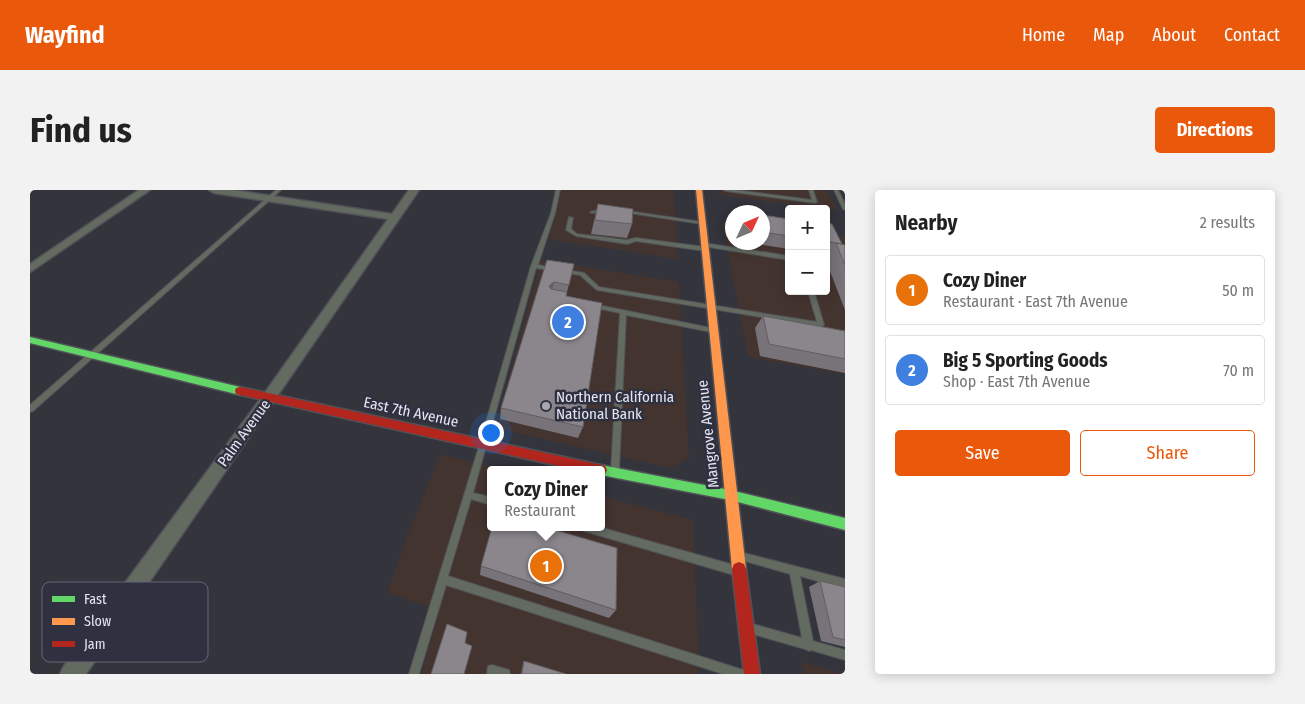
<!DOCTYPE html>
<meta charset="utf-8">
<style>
body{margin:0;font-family:"Fira Sans Condensed",sans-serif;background:#f2f2f2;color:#222}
.controls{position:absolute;right:15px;top:15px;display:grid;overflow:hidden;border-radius:5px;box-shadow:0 2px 12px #0003}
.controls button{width:45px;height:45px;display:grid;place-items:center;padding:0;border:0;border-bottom:1px solid #e0e0e0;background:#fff;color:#222;font:25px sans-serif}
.compass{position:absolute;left:695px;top:15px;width:45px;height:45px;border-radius:50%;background:#fff;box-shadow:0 2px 12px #0003;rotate:46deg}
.you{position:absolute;left:460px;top:242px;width:18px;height:18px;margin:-12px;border:4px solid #fff;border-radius:50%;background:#1a73e8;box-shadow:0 0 0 8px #1a73e833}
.badge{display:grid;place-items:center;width:32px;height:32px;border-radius:50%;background:#ea580c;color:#fff;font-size:16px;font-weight:700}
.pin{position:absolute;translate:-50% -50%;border:2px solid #fff;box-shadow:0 1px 5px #0006}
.popup{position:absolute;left:457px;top:276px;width:118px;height:65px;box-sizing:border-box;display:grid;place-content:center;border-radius:5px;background:#fff;filter:drop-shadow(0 1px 4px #0005);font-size:16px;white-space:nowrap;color:#767676}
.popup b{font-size:19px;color:#222}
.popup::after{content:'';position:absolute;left:50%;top:100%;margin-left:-10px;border:10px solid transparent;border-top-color:#fff}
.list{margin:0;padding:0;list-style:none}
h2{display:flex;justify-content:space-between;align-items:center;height:65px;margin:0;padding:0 20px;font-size:21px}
h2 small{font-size:16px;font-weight:400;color:#767676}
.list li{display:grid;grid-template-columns:32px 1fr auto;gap:15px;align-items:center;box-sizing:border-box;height:70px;margin:0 10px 10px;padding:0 10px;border:1px solid #e0e0e0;border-radius:5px}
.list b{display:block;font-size:19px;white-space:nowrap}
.list p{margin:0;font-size:16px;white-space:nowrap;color:#767676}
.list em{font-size:16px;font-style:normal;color:#767676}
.actions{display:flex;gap:10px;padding:15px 20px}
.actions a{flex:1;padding:11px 0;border:1px solid #ea580c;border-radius:5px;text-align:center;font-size:18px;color:#ea580c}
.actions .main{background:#ea580c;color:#fff}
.map{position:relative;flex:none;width:815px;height:484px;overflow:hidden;border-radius:5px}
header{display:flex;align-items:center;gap:30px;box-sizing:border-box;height:70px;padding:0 25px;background:#ea580c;color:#fff}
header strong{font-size:24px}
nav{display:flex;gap:28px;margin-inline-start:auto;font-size:18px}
.intro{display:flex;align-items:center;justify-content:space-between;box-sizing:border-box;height:120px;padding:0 30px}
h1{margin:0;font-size:35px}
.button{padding:12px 22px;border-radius:5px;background:#ea580c;color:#fff;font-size:18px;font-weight:700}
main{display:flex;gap:30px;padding:0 30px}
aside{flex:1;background:#fff;border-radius:5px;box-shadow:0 2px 12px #0003}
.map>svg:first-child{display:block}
.commercial{fill:#44342f}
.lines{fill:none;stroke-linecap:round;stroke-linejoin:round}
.lane-casing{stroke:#505158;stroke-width:2}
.street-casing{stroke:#505158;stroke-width:3}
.fast-casing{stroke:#505158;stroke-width:3}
.slow-casing{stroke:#505158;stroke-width:3}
.jam-casing{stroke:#505158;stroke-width:3}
.lane{fill:#636a60;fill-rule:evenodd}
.street{fill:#636a60;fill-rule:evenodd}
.fast{fill:#63d668;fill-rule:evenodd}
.slow{fill:#ff974d;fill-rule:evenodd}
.jam{fill:#b3261e;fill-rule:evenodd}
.wall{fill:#777378}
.shaded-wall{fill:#615e62}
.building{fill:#8a868c;stroke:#615e62}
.poi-dot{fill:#a7a8b2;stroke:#2f3040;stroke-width:2}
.labels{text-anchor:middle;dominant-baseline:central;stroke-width:5;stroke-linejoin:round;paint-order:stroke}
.poi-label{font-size:15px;fill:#e5e6f1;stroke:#2f3040;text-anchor:start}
.street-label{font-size:15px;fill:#e5e6f1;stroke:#2f3040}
.key{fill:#2f3040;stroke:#666775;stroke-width:1}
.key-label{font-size:14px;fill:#e5e6f1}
</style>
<header>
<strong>Wayfind</strong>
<nav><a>Home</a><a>Map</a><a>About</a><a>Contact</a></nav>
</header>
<div class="intro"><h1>Find us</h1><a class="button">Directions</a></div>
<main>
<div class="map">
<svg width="815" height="484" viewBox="0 0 815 484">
<rect width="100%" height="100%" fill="#33343c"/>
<!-- commercial -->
<path class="commercial" d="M532,0H644L648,69L518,49Z
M688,0H797L807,20L689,5Z
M692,31L702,32V52H732L759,40V101H796V45L815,47V184L718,167Z
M511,70L649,92L659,267L641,278L465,238Z
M411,264L472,280H461V337H571V306L663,330L669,484H391L409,420L357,403L378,344Z
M772,472L813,484H774Z"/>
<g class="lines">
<defs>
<path id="lane" d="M246,0H251L3,221L0,222V215Z
M526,0H530L525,23L508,75L554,83L569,97L787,132L778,101H784L794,135L791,137L567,100L550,85L506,78L443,303L461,307V315L441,309L418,386L710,479L714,480L715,484H693L416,395L389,484H379L450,253L501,76L521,23Z
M694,0H706L782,10L779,0H783L787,12L785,13L696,1Z
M804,0H808L815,14V20L813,19Z
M576,19H578V21L562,23L560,22Z
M591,20L672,32L674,33L672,34L593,22H591Z
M539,27L543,28L541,39L547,44L597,50L606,48L675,57L678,59L675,61L606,51L597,54L546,46L536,40Z
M674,53L759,66V70L672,56V54Z
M563,114L681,138L684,140L681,142L596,125L589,281L588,283L585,284L582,283L581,281L590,123L561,117V115Z
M550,337H569L704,375L707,377L709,380L707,383L704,385L554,341L551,340Z
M714,363L815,389V399L770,386L783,451L815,460V470L781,460L779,461L775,459L719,443L718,439L719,435L723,434L772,448L760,384L711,370L709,367L711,364Z
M462,475L479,480L480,484H457L458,476Z"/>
<path id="street" d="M109,0H120L0,82V74Z
M179,0H203L362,24L379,0H389L56,484H30L34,476L234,204L358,29L184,3Z"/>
<path id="fast" d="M0,147L210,197L215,201L210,205L0,153Z
M571,275L700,300L815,328V340L700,310L571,285V280H565L567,276Z"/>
<path id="slow" d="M666,0H672L716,379L714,384L709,386L704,384L702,379Z"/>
<path id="jam" d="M210,197L571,275L575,276L577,280L575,284L571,285V280H547L206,204L205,201L206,198Z
M709,372L714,374L716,379L730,484H714L702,379L704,374Z"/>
</defs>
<!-- lane casing -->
<use href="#lane" class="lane-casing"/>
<!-- street casing -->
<use href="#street" class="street-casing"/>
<!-- fast casing -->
<use href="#fast" class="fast-casing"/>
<!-- slow casing -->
<use href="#slow" class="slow-casing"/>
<!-- jam casing -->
<use href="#jam" class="jam-casing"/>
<!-- lane -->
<use href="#lane" class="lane"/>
<!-- street -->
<use href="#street" class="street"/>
<!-- fast -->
<use href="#fast" class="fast"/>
<!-- slow -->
<use href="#slow" class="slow"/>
<!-- jam -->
<use href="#jam" class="jam"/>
</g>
<!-- wall -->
<path class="wall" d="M568,14L602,34L597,48L561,44Z
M732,25L759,29V59L715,52H732Z
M796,33L811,54L815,55V120L796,71V66L798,64H796Z
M517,70L544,74L536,106L553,237L548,248L470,229L471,218Z
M733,126L815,141V183L730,166L725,138Z
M451,376L586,420L579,428L450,385Z
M790,391L815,397V457L791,451L779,397Z
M494,471L536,484H491L493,473Z"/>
<!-- shaded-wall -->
<path class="shaded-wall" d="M524,92L521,104L519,96Z"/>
<!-- building -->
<path class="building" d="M568,14L603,19L602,34L565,30Z
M732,25L759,29V46L732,42Z
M796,33L802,34L812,54L796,51Z
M806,53L815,55V75Z
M517,70L544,74L539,95L524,92L519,96L521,99L537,102L536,106L572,113L553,237L471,218Z
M733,126L815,141V169L739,154Z
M462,337H515L587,358L586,420L451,376Z
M790,391L815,397V450L803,447Z
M417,434L437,442L435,453L442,456L434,484H401Z
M494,471L536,484H492Z"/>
<!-- markers -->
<circle class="poi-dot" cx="516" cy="216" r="5"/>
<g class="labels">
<!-- poi labels -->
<g class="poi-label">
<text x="526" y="207">Northern California<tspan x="526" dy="17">National Bank</tspan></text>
</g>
<!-- street labels -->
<g class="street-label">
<text transform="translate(381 222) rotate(12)">East 7th Avenue</text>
<text transform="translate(214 243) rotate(-54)">Palm Avenue</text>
<text transform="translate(678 244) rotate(-96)">Mangrove Avenue</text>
</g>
</g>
<!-- legend -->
<rect x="12" y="392" width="166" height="80" rx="8" class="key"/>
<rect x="22" y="406" width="23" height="6" fill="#63d668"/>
<rect x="22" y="428" width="23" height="7" fill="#ff974d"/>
<rect x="22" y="451" width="23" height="6" fill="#b3261e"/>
<g class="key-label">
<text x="54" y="414">Fast</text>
<text x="54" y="436">Slow</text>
<text x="54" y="459">Jam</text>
</g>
</svg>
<div class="controls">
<button>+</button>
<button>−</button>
</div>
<svg class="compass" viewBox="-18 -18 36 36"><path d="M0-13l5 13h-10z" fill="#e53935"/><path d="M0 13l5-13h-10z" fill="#767676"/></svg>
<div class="you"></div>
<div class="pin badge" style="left:516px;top:376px;background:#e8710a">1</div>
<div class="popup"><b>Cozy Diner</b>Restaurant</div>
<div class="pin badge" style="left:538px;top:132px;background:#3f7fe0">2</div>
</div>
<aside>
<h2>Nearby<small>2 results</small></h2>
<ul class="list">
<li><span class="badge" style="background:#e8710a">1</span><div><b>Cozy Diner</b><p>Restaurant · East 7th Avenue</p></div><em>50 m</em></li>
<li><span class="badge" style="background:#3f7fe0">2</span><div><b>Big 5 Sporting Goods</b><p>Shop · East 7th Avenue</p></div><em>70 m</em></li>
</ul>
<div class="actions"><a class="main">Save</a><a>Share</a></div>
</aside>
</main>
